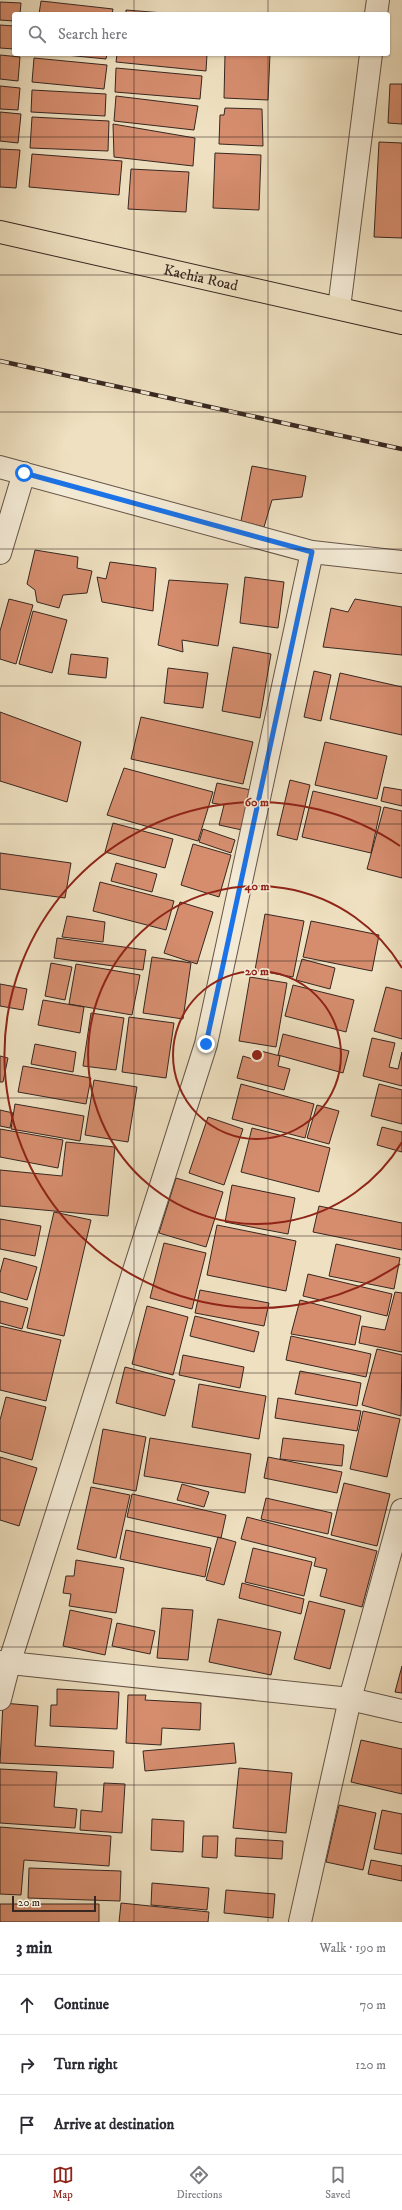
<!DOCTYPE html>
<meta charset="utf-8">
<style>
body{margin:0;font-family:"IM FELL DW Pica",serif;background:#f7f7f7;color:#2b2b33}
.scale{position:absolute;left:12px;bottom:10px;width:84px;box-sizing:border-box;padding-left:4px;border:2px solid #382721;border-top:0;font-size:11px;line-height:14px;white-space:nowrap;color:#382721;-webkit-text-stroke:3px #f4ebd6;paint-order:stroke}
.stop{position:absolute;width:12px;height:12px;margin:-9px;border:3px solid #1a73e8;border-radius:50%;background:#fff}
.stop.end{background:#1a73e8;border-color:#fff;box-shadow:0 1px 4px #0008}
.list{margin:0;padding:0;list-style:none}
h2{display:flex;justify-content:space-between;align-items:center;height:52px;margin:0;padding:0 16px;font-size:17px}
h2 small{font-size:13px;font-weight:400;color:#7c7c81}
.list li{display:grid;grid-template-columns:26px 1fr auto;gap:12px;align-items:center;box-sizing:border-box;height:60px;padding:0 16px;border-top:1px solid #e1e1e2}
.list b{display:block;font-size:15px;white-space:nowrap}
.list em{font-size:13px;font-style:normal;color:#7c7c81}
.icon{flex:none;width:22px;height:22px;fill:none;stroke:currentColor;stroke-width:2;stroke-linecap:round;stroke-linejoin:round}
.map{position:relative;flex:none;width:402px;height:1922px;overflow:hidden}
.search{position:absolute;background:#fff;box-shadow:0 1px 3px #0004;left:12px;right:12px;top:12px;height:44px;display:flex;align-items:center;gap:10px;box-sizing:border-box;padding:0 14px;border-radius:4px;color:#7c7c81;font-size:15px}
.sheet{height:232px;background:#fff}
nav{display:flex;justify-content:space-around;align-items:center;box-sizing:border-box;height:56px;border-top:1px solid #e1e1e2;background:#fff;font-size:11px;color:#7c7c81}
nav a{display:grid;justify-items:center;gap:2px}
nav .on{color:#8f2418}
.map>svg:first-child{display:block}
.building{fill:#d58d6e;stroke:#382721}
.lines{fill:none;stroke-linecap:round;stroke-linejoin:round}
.minor-casing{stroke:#665549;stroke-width:24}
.primary-casing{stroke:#382721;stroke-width:24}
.minor{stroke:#f4ebd6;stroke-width:22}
.primary{stroke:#eee0c0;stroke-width:22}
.rail-casing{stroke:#382721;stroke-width:4.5}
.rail{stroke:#f4ebd6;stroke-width:3;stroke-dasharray:9;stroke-linecap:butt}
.route{stroke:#1a73e8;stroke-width:5}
.grid{fill:none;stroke:#382721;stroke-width:1;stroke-opacity:0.55}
.ring{fill:none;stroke:#8f2418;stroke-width:2}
.labels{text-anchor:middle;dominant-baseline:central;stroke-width:3;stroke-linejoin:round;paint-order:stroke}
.street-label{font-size:15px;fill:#382721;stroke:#f4ebd6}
.centre{fill:#8f2418;stroke:#f4ebd6;stroke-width:2}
.ring-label{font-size:12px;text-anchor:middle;font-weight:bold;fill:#8f2418;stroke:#f4ebd6;stroke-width:3;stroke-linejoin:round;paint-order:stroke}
</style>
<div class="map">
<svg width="402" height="1922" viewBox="0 0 402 1922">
<rect width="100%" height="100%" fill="#eee0c0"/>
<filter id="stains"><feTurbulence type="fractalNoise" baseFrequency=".005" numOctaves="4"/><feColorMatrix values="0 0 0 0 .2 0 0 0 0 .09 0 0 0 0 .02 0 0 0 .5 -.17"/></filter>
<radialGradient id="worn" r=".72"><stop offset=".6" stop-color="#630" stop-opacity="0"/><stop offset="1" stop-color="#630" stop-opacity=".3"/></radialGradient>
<!-- building -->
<path class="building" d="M41,1L113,9L112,14H39Z
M0,2L21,3L20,14H14V21L0,20Z
M126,10L176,14H126Z
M0,25L14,26V49L0,48Z
M56,54H107L106,59Z
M117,54H207L206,71L116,62Z
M225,54H270L268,100L224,98Z
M0,55L20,57L18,81L0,79Z
M34,58L107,65L104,89L32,82Z
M116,68L202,76L200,99L115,92Z
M390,84H402V124L388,123Z
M0,86L20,88L18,110L0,109Z
M32,90L106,94L105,116L31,112Z
M116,96L198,106L194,130L114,121Z
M225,108L262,109L263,146L219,144L220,115H224Z
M0,112L21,114L18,143L0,141Z
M32,117L109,121L108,151L30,148Z
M113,124L195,138L193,166L114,157Z
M379,142L402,143V238L374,237Z
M0,149L20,150L16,188L0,187Z
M215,153L261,155L259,210L213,208Z
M32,154L122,161L119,195L29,187Z
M131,169L189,172L186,212L128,209Z
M252,466L306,476L302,497L272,500L264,527L241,521Z
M35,550L78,557L77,568L92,571L87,593L63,595L59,608L37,602L35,590L27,584Z
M110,562L156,568L153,611L102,602L97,577L106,579Z
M245,577L284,582L278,628L240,623Z
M169,580L228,584L218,646L182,640L183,652L158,645Z
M9,599L33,605L16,664L0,659V631Z
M355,599L402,607V655L323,647L331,608L348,612Z
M33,611L67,620L52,673L19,664Z
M233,647L271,654L260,718L222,711Z
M71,654L108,658L106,678L68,674Z
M168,668L208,673L203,708L164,703Z
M314,671L331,675L321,721L304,717Z
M340,673L402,687V735L330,719Z
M0,712L81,742L67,802L0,781Z
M141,717L253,742L243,784L131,759Z
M325,742L387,756L377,799L315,785Z
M124,768L213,792L198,841L107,815Z
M290,780L310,785L297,840L277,835Z
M217,783L251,790L242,830L219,825L224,805L212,803Z
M384,787L402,790V806L381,801Z
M313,791L381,807L371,853L302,837Z
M384,807L402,811V878L367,869Z
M113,823L173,839L165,868L105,852Z
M203,829L235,840L231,853L199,842Z
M193,844L231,855L219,897L181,885Z
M0,853L71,863L65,898L0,889Z
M116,863L157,874L152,892L111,881Z
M100,882L174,901L166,930L93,911Z
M180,902L213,912L197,964L164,953Z
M265,914L304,921L293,977L255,970Z
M67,916L105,922L103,942L62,937Z
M311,921L379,935L372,971L303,957Z
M57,938L146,950L143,970L54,958Z
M152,957L191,963L183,1019L143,1013Z
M302,959L335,968L330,989L296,980Z
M51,963L72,967L65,1000L45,996Z
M76,964L140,975L132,1015L69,1004Z
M250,977L287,983L276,1047L239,1041Z
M0,984L27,989L23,1010L0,1006Z
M293,985L354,1000L346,1032L285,1016Z
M386,987L402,991V1039L374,1031Z
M43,1000L84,1007L80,1033L38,1025Z
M91,1013L124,1018L116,1070L83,1066Z
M129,1017L174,1023L166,1078L122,1072Z
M283,1034L349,1051L343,1073L278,1055Z
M372,1038L395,1043L389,1067L398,1069L402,1052V1086L363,1076Z
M35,1044L76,1052L73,1072L31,1064Z
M261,1051L280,1056L278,1066L290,1069L284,1090L237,1078L243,1056L259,1061Z
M0,1056L8,1058L3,1082H0Z
M23,1066L91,1078L86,1104L18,1092Z
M94,1080L137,1087L128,1142L85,1135Z
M241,1084L314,1104L305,1138L232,1119Z
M379,1084L402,1090V1124L371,1116Z
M15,1104L84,1116L80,1141L11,1129Z
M317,1105L339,1111L329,1144L307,1138Z
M0,1110L13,1113L10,1128L0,1126Z
M208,1117L243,1129L224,1185L189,1173Z
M382,1127L402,1132V1152L377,1145Z
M252,1128L330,1148L319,1192L241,1172Z
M0,1129L63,1140L58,1168L0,1157Z
M66,1142L115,1147L108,1216L0,1206V1170L62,1176Z
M176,1178L223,1192L206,1247L159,1233Z
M232,1185L295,1198L288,1234L225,1222Z
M319,1206L402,1223V1250L313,1232Z
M54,1212L91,1220L64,1336L27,1328Z
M0,1219L41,1226L35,1256L0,1249Z
M217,1225L296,1241L286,1291L207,1275Z
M164,1243L206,1253L192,1309L150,1298Z
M336,1244L400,1258L394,1289L329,1276Z
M4,1258L37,1267L27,1300L0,1292V1273Z
M308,1274L392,1294L387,1316L303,1296Z
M200,1290L269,1303L264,1326L195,1313Z
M395,1292L402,1293V1352L359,1343L362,1326L385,1330Z
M300,1300L361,1316L355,1345L291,1334Z
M0,1301L28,1308L22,1329L0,1323Z
M147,1306L188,1317L173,1375L132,1364Z
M195,1316L259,1332L254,1352L190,1336Z
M0,1326L61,1340L46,1401L0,1390Z
M291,1336L371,1354L366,1377L286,1360Z
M377,1349L402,1355L401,1416L362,1405Z
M183,1355L244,1367L240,1388L179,1375Z
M125,1367L175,1380L165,1416L116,1403Z
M300,1371L361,1383L357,1406L295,1394Z
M199,1384L266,1396L259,1439L192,1427Z
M6,1397L46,1407L32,1460L0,1451V1420Z
M278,1398L361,1411L357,1431L275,1418Z
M363,1411L400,1419L387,1477L350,1469Z
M103,1429L146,1437L136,1491L93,1483Z
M150,1438L251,1454L245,1493L144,1476Z
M283,1438L344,1445L342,1466L280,1459Z
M0,1457L37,1468L19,1526L0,1520Z
M268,1457L342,1472L337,1493L264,1478Z
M344,1483L390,1494L377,1546L331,1535Z
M182,1484L209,1492L204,1507L177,1500Z
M91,1487L130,1495L116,1558L77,1549Z
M132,1494L226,1515L221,1538L127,1517Z
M266,1498L332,1513L328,1534L261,1519Z
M247,1517L377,1551L362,1607L320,1596L327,1569L314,1566L316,1558L241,1539Z
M126,1530L211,1548L205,1577L120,1559Z
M218,1537L236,1542L224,1585L206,1580Z
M253,1548L312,1562L304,1596L245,1582Z
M76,1560L124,1568L116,1613L69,1606L71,1594L63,1593L66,1576H74Z
M242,1583L304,1599L301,1614L239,1598Z
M309,1601L345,1610L330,1669L294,1659Z
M162,1608L193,1610L188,1660L157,1658Z
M70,1610L112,1619L105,1655L63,1646Z
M218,1619L281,1632L271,1675L209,1662Z
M117,1623L155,1631L150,1654L112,1646Z
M402,1666V1693L395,1692Z
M57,1689L119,1692L117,1729L50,1726L51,1705H57Z
M128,1695H146L145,1700L201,1703L200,1730L162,1728L161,1745L126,1743Z
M3,1703L38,1706L35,1746L114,1751L113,1768L0,1763Z
M361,1740L402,1749V1794L351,1782Z
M234,1743L236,1763L145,1771L143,1751Z
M239,1768L292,1773L286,1833L233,1828Z
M0,1769L57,1772L54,1807L77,1809L75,1828L0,1823Z
M104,1783L125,1784L122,1833L80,1830L81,1810L102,1812Z
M339,1805L376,1813L363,1870L326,1862Z
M382,1810L402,1814V1854L374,1849Z
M152,1819L184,1821L183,1852L151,1850Z
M0,1827L111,1836L109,1866L24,1860L21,1895L0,1894Z
M203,1836H218L217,1858L202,1857Z
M236,1838L283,1841L282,1859L235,1856Z
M371,1860L402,1866V1881L368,1874Z
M29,1868L121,1871L120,1901L28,1898Z
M152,1883L209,1888L207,1910L151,1905Z
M226,1890L275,1894L273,1918L224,1913Z
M121,1903L209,1912L208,1922H119Z
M0,1904H99V1922H0Z"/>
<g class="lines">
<defs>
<path id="minor" d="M376,14L378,0
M339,308L371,54
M0,467L312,552L402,562
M0,553L24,473
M0,1662L350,1699L402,1711
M0,1699L9,1664L206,1044L312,552
M300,1922L350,1699L402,1510"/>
<g id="primary">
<path id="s1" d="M0,232L402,323"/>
</g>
</defs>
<!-- minor casing -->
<use href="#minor" class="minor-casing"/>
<!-- primary casing -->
<use href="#primary" class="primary-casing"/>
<!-- minor -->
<use href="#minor" class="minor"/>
<!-- primary -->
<use href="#primary" class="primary"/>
<defs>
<path id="rail" d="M0,361L402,449"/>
</defs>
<!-- rail casing -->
<use href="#rail" class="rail-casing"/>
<!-- rail -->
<use href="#rail" class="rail"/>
</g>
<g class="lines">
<!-- route -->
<path class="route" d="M24,473L312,552L206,1044"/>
</g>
<!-- grid -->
<path class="grid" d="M134,0V14M268,0V14M134,54V1922M268,54V1922M0,137H402M0,275H402M0,412H402M0,549H402M0,686H402M0,824H402M0,961H402M0,1098H402M0,1236H402M0,1373H402M0,1510H402M0,1647H402M0,1785H402"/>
<!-- distance rings -->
<g class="ring">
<circle cx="257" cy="1055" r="84"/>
<path d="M402 1142A169 169 0 1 1 402 968"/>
<path d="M400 1264A253 253 0 1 1 400 846"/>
</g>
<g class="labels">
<!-- street labels -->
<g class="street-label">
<text stroke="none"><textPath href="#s1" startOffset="206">Kachia Road</textPath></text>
</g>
</g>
<circle cx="257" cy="1055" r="6" class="centre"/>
<g class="ring-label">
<text x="257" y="806">60 m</text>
<text x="257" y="890">40 m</text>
<text x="257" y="975">20 m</text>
</g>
<rect width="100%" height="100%" filter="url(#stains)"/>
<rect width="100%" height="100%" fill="url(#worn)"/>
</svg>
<div class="scale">20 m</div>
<div class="stop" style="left:24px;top:473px"></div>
<div class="stop end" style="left:206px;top:1044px"></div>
<div class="search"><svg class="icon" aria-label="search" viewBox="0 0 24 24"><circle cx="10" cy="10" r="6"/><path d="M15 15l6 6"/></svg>Search here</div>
</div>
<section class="sheet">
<h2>3 min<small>Walk · 190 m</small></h2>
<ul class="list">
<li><svg class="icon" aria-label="ahead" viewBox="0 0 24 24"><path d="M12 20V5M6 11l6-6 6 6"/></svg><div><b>Continue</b></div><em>70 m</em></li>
<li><svg class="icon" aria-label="right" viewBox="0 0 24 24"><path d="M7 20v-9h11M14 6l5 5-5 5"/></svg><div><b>Turn right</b></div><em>120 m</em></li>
<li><svg class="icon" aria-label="arrive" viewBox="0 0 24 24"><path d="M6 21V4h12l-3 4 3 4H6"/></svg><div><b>Arrive at destination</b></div></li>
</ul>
</section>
<nav>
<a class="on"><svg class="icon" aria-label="map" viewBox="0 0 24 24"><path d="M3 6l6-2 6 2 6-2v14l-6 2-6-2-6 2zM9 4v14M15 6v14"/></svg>Map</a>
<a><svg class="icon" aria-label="directions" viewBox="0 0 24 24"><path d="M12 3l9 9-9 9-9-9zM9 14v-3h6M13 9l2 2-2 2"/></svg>Directions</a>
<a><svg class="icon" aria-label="saved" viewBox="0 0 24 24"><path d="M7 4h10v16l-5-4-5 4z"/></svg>Saved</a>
</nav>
